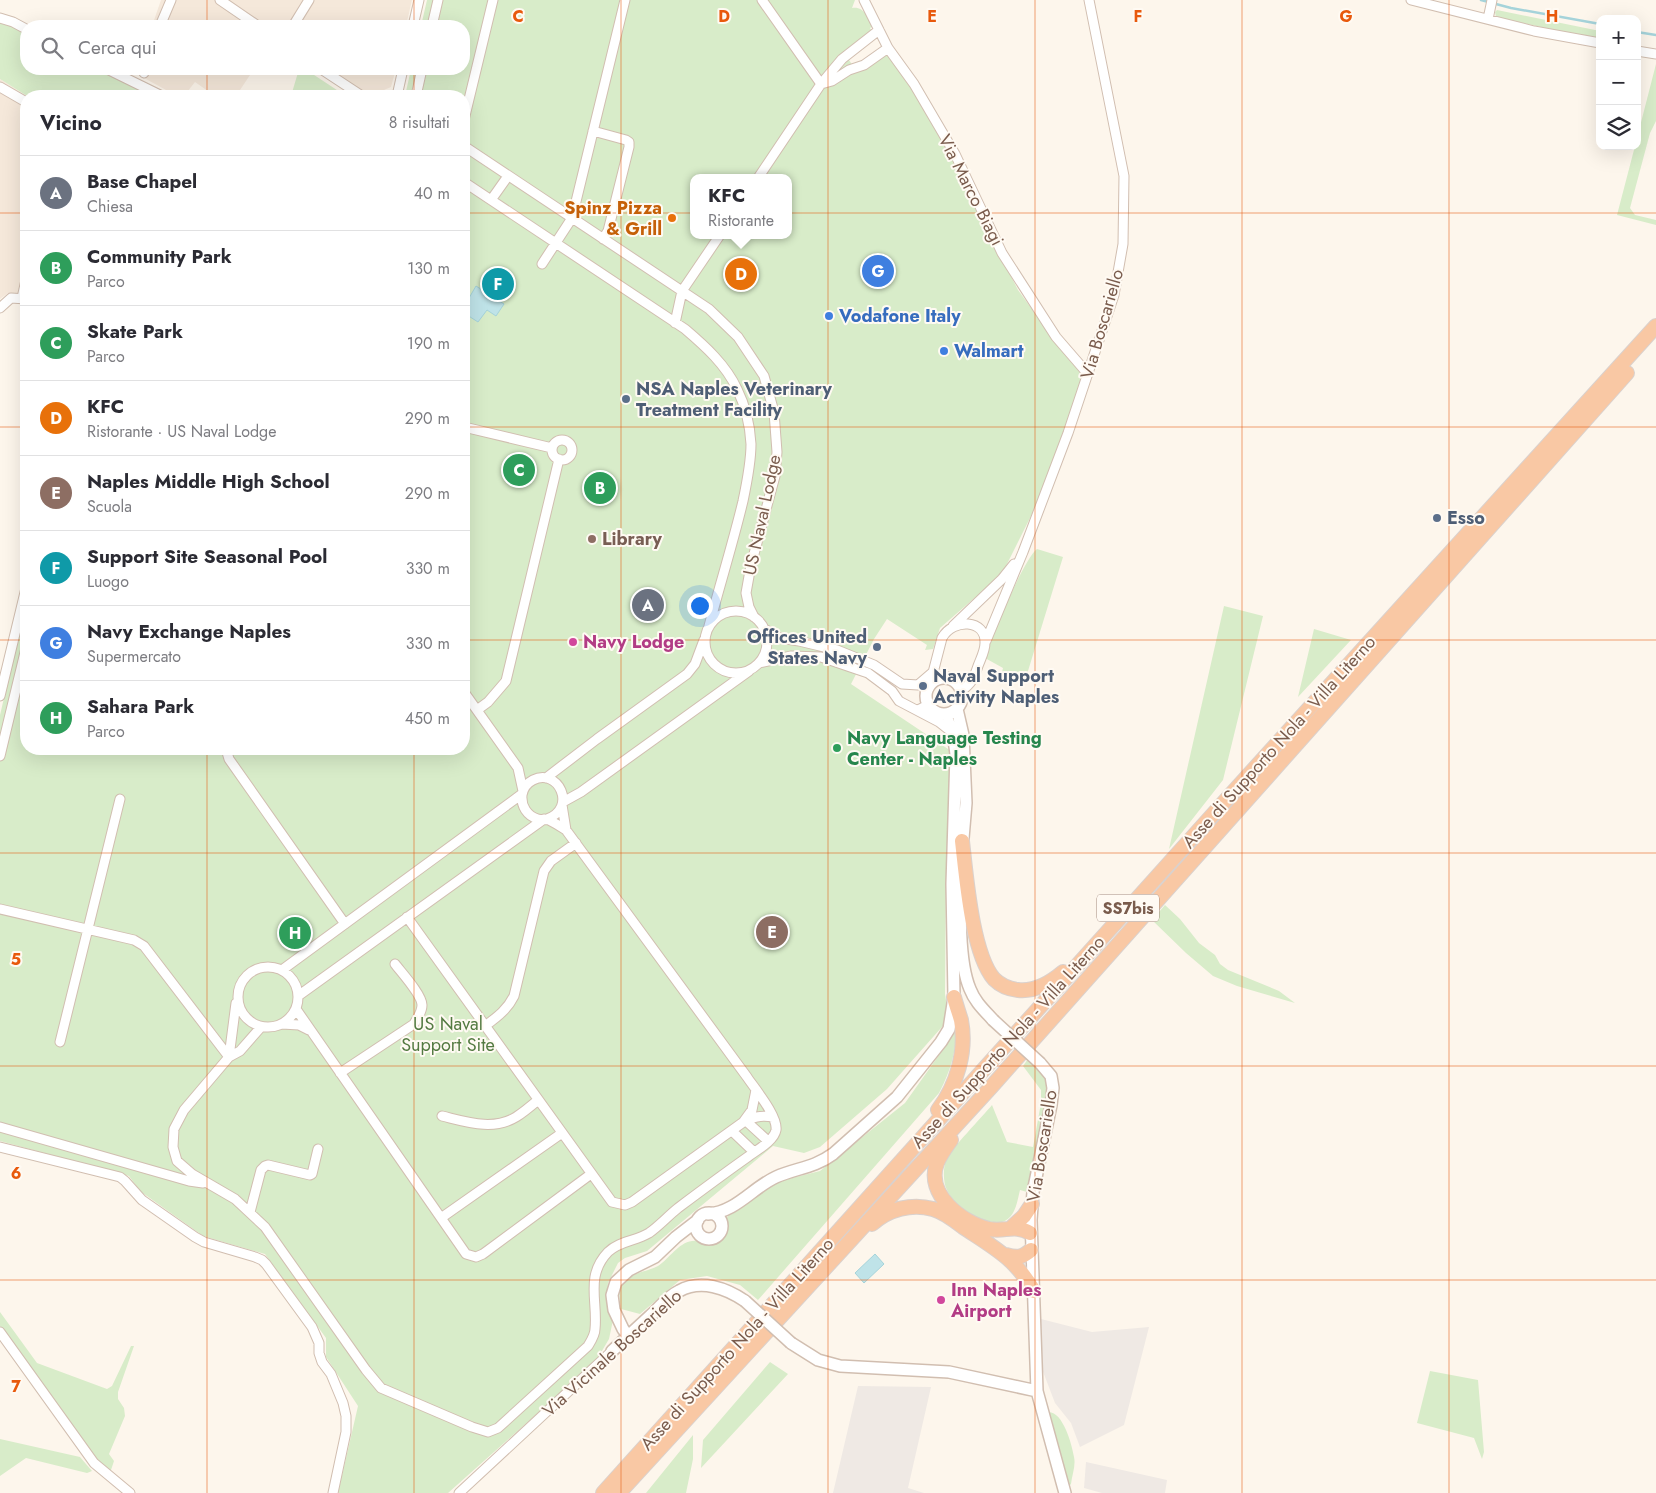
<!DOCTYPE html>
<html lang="it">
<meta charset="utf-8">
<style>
body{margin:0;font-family:Jost,sans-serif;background:#f2f2f3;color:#2b2b33}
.controls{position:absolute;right:15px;top:15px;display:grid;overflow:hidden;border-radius:10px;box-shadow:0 5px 20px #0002}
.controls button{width:45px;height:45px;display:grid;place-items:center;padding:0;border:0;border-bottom:1px solid #e1e1e2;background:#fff;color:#2b2b33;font:25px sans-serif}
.you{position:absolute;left:699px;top:605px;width:18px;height:18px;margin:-12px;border:4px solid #fff;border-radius:50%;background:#1a73e8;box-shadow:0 0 0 8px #1a73e833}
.badge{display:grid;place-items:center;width:32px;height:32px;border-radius:50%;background:#e76f51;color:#fff;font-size:16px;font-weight:700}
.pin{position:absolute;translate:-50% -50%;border:2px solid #fff;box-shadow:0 1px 5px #0006}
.popup{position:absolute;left:690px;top:174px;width:102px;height:65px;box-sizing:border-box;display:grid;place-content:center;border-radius:10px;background:#fff;filter:drop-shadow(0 1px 4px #0005);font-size:16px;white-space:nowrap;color:#7c7c81}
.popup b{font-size:19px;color:#2b2b33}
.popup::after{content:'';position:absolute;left:50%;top:100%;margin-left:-10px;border:10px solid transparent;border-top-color:#fff}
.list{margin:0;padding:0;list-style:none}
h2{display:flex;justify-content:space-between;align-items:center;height:65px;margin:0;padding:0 20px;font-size:21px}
h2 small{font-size:16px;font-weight:400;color:#7c7c81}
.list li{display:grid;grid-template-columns:32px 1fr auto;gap:15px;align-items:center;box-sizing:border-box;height:75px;padding:0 20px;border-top:1px solid #e1e1e2}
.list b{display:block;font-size:19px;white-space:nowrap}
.list p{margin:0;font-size:16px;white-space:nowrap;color:#7c7c81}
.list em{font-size:16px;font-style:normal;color:#7c7c81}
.icon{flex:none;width:28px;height:28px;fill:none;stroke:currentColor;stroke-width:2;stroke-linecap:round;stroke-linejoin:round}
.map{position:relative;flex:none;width:1656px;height:1493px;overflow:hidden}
.search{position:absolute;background:#fff;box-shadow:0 5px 20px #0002;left:20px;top:20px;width:450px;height:55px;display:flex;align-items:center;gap:12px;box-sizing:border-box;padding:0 18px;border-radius:20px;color:#7c7c81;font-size:19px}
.panel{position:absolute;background:#fff;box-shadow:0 5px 20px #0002;left:20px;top:90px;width:450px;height:665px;border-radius:20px}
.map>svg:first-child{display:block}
.residential{fill:#f5e8da}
.industrial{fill:#efe9e4}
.green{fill:#d8ecc9;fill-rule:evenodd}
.water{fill:#bfe3e8;stroke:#a5d3da}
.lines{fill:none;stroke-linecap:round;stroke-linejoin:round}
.stream{stroke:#a5d3da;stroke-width:2.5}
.minor-casing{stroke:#d1beb0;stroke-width:11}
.tertiary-casing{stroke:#d1beb0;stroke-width:14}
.trunk-casing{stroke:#dad1cd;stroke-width:16}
.minor{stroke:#fff;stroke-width:9}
.tertiary{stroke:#fff;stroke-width:11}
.trunk{stroke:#f9c8a4;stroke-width:14}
.tertiary-bridge-casing{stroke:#d1beb0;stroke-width:14;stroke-linecap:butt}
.tertiary-bridge{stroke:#fff;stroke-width:11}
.grid{fill:none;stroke:#e8590c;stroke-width:1;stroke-opacity:0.55}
.food-dot{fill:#e8710a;stroke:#fffaf3;stroke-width:2}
.shop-dot{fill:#3f7fe0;stroke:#fffaf3;stroke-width:2}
.service-dot{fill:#5c6f8a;stroke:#fffaf3;stroke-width:2}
.education-dot{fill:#8d6e63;stroke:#fffaf3;stroke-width:2}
.hotel-dot{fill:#d1479c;stroke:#fffaf3;stroke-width:2}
.leisure-dot{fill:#2e9e5b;stroke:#fffaf3;stroke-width:2}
.labels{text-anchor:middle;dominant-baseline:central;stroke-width:4;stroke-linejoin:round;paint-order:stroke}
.shield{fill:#fffaf3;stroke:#a28b7f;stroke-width:1}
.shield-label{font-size:16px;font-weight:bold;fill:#7a5c4d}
.street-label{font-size:18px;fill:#7a5c4d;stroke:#fffaf3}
.food-label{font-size:18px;font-weight:bold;fill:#c56008;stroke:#fffaf3;text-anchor:end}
.shop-label{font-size:18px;font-weight:bold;fill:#366cbe;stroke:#fffaf3;text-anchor:start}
.service-label{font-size:18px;font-weight:bold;fill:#4e5e75;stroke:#fffaf3;text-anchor:start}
.education-label{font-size:18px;font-weight:bold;fill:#785e54;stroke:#fffaf3;text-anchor:start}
.hotel-label{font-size:18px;font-weight:bold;fill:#b23c85;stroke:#fffaf3;text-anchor:start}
.leisure-label{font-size:18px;font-weight:bold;fill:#27864d;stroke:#fffaf3;text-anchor:start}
.park-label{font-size:18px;fill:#537a41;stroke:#fffaf3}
.grid-label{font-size:16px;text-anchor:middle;font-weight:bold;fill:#e8590c;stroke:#fffaf3;stroke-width:4;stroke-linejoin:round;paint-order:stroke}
</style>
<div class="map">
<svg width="1656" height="1493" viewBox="0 0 1656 1493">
<rect width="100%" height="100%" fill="#fdf6ec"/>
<!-- residential -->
<path class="residential" d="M161,0H412L406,26H152Z
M137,69H254L236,96H215L195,82L184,96H177L135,73Z
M328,69H396L391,87L377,93H366L360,90Z
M0,79L27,96L26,295L8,293L0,299Z"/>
<!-- industrial -->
<path class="industrial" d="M1041,1319L1092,1332L1149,1327L1124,1425L1080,1447L1071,1423L1055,1403L1042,1369Z
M858,1386L931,1387L908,1488L924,1493H833Z
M1086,1462L1167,1480L1165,1493H1102L1084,1488Z"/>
<!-- green -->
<path class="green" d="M427,0H855L852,8C864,6 868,18 873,26L870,28L874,35L847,57L855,69L885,48L921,103L957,163L990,235L1018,290L1069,360L1084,374L1043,492L1002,574L940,628L933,649L925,650L927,645L887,619L874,639L851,684L951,751V815L946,873L945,994L949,1019L887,1089L820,1147L804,1153L773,1146L647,1251L625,1258L618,1263L608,1283L607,1292L613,1320L609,1339L596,1361L448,1493H338L358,1406L326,1357V1338L265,1254L203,1236L140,1191L129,1176L0,1141V715L26,605V749H464V96H405L411,69H464V26H421ZM694,178H788V235H694Z
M1497,10L1600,31V40L1496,17L1495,12Z
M0,23L12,26L26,33V69H97L151,96H27L0,79Z
M1656,64V121L1650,133L1630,208L1635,215L1656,220V225L1617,215L1635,146H1637V138Z
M299,69H305L346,96H291Z
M1037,549L1063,557L1024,684L1002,672L1003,668L985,658C990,639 1024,559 1037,549Z
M1224,606L1263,616L1223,780L1169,849Z
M1314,629L1351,640L1298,697Z
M1165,905L1180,919L1199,943L1215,955L1220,964L1228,970L1279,991L1295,1003L1237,986L1213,976L1186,953L1152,920Z
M956,1018C957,1048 953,1066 939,1093L758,1300L740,1285L707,1276L680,1280L640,1314L621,1309C620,1300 617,1291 623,1283C632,1272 647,1272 658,1266C670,1258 678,1243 692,1241C706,1238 708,1248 721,1236H724L727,1229L725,1221L728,1216L762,1190L780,1181L820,1171L905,1103L954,1034Z
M1028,1059C1036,1067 1044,1073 1048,1083C1053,1097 1032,1173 1027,1192L1020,1190C1018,1198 1016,1212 1009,1218C990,1235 955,1208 947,1190C943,1183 943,1168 946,1160C949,1151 984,1115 992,1105L1007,1142L1033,1147L1041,1103V1090L1023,1066Z
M0,1312L37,1363L107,1389L112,1386L131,1346H134L118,1392V1399L124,1408L125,1416L109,1454L114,1461L110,1473L105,1469L95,1456L0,1326Z
M770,1362L788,1374L701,1468L703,1440Z
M1430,1371L1478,1380L1484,1452L1482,1459L1474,1438L1417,1423Z
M1048,1412C1063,1411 1072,1445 1074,1457C1076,1465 1072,1475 1071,1484L1068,1487Z
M693,1435V1459L686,1493H646Z
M0,1439L80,1457L92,1471L87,1473L26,1458L0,1476Z"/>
<!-- water -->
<path class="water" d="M476,286L504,304L496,316L487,310L478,322L464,313V295L469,298Z
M875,1254L884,1264L864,1283L855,1273Z"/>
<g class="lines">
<!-- stream -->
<path class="stream" d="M1481,0L1511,8L1600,24
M1637,32L1656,35"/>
<defs>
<path id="minor" d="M220,0L258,26
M864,0L888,48L914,84L955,154L1002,253L1056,337L1088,374
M1411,0L1534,31L1600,43
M0,18L13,22L26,29
M1488,19L1492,0
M160,26L171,0
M293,26L309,0
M413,26L419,0
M432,26L438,0
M1637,51L1656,54
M107,69L162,96
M321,69L362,96
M144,73L145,69
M821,84L842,59L879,30
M821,84L832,81L849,70L864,65L888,48
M0,87L26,102
M397,96L403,69
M416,96L422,69
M464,120L493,0
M593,131L626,140L629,142V147L608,231L603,239
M464,146L709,309L738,337L764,376L774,412L777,452L775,476L751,565L746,593L749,607L754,617
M758,178L821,84L762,0
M464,182L685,329C705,346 726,365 737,389C745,405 750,426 751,444C751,463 747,482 743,501C733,543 720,584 709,626
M491,200L508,176
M542,264L572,218L625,0
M22,298L26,280
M0,308L11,298L26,299
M675,323L682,291L720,235
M464,427L552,448
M552 450a10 10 0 1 1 20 0a10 10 0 1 1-20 0Z
M705 642a31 31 0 1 1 62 0a31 31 0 1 1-62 0Z
M953,626L1002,579L1014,564
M763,628L780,638L799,641L837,650L874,665L902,684L918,685L932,673
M986,641L1023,552L1068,433L1114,295L1123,244L1124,176L1089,0
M759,663L791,656L821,657L868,673L892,691L899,701L939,722L953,733
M929,688L942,638C953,618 986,619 985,643C985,651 981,658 978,666C974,678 972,683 961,691
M464,692L518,768L523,791
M0,696L26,588
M477,710L488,702L506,681L559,459
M918,710L928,705
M226,749L229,759L345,924
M0,756L26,648
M546,778L597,739L687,674L695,664L704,640
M563,802L581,792L749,671
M562,805L566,830
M0,909L134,940L144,946L229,1057
M407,917L612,1202L625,1205L632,1202L742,1123C753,1117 760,1115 773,1117
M238 997a30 30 0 1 1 60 0a30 30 0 1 1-60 0Z
M282,970L522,794
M298,996L544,819
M296,1009L466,1254L476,1257L483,1254L591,1174
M282,1024L299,1025L309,1030
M485,1026C497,1017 507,1010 514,996L544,871L551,861L576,843
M261,1027L240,1051L229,1057L184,1110L174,1129L173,1147L177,1161L192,1174L235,1199L265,1227L366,1370L381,1388L472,1427L488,1432L498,1428L588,1346C591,1341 595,1335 595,1329C598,1301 585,1276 608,1252C619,1241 636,1241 649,1233C659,1226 668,1216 678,1208C702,1190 725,1173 749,1156C757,1150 774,1141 776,1130C778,1116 755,1089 747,1077L566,830C560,826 555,823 549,820C545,819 542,820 538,819C527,816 521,806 522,795C523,789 527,783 533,780C558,767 578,808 547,819
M60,1042L120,799
M229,1057L236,1003
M340,1073L414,1024C417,1018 422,1013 422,1005C422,995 402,973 395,964
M442,1116C467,1122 493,1131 516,1117C524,1112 531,1106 538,1100
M745,1120L768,1141
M744,1121L752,1110L756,1090
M0,1127L189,1181L203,1183
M732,1131L754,1152
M0,1147L120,1177L125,1181L142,1200L195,1237L204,1242L255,1257L262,1260L266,1264L312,1327L319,1343V1353L322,1362L331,1374L343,1403L346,1416V1432L333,1493
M250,1212L261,1170L265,1166L268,1165L310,1175L312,1174L318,1149
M441,1218L562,1133
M0,1332L94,1463L130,1493
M459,1493L612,1351"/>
<path id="tertiary" d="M926 696a18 18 0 1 1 36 0a18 18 0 1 1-36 0Z
M957,709L963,735L966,803L962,850
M961,873C960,904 958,961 970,989C975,1002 984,1010 993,1020
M1040,1063L1051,1076L1053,1088L1051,1105L1033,1192L1031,1220L1037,1391L1065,1493
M696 1226a13 13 0 1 1 26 0a13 13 0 1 1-26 0Z
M708,1214C736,1212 752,1188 776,1177C796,1168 814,1168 833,1154L897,1097L941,1042L949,1029L954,997L952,884L956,754L953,733L945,714
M630,1334L626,1333L623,1329L614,1310L612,1295L616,1282L629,1270L655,1257L676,1237L698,1220
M791,1343L818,1360L840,1366L949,1372L1037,1391
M612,1351C625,1339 637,1328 650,1316C659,1308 668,1296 679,1291C701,1279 726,1288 745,1301"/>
<path id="trunk" d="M962,841C966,875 972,954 994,979C1000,985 1009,989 1018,990C1035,992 1050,983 1063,972
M938,1110C957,1085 967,1051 961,1020C959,1013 956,1005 954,997
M951,1140C946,1147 940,1155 937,1163C925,1194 962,1223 989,1229C1005,1232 1015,1224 1030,1233
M872,1224C888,1209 912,1203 933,1209C944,1212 954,1220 963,1227C993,1247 1015,1258 1034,1291
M1012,1227L1024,1216L1032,1204
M1006,1255C1017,1258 1022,1258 1031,1250
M603,1493L1225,801L1656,326
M619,1493L992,1086L1627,373"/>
</defs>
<!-- minor casing -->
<use href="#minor" class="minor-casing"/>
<!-- tertiary casing -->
<use href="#tertiary" class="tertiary-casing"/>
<!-- trunk casing -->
<use href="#trunk" class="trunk-casing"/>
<!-- minor -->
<use href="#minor" class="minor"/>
<!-- tertiary -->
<use href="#tertiary" class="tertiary"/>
<!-- trunk -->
<use href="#trunk" class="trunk"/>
<defs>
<path id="tertiary-bridge" d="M993,1020L1040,1063
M745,1301L791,1343"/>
</defs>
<!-- tertiary-bridge casing -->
<use href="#tertiary-bridge" class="tertiary-bridge-casing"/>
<!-- tertiary-bridge -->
<use href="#tertiary-bridge" class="tertiary-bridge"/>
</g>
<!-- grid -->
<path class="grid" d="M207,0V26M414,0V26M621,0V1493M828,0V1493M1035,0V1493M1242,0V1493M1449,0V1493M207,69V96M414,69V96M0,213H26M464,213H1656M0,427H26M464,427H1656M0,640H26M464,640H1656M207,749V1493M414,749V1493M0,853H1656M0,1066H1656M0,1280H1656"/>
<!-- markers -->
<circle class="food-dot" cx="672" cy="218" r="5"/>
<g class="shop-dot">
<circle cx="829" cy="316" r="5"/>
<circle cx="944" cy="351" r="5"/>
</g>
<g class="service-dot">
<circle cx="626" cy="399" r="5"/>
<circle cx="1437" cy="518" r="5"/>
<circle cx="877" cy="647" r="5"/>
<circle cx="923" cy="686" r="5"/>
</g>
<circle class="education-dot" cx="592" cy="539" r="5"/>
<g class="hotel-dot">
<circle cx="573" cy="642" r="5"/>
<circle cx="941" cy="1300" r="5"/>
</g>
<circle class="leisure-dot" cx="837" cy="748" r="5"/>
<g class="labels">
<!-- shield labels -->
<rect class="shield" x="1097" y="894.5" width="62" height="27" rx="4"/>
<g class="shield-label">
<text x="1128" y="908">SS7bis</text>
</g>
<!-- street labels -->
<g class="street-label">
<text transform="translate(971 190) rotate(63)">Via Marco Biagi</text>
<text transform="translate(1102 324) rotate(-74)">Via Boscariello</text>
<text transform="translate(762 515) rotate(-78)">US Naval Lodge</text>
<text transform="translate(1279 742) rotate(-48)">Asse di Supporto Nola - Villa Literno</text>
<text transform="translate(1008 1042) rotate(-48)">Asse di Supporto Nola - Villa Literno</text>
<text transform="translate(1042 1146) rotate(-81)">Via Boscariello</text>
<text transform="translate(737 1344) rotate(-48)">Asse di Supporto Nola - Villa Literno</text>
<text transform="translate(612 1353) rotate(-42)">Via Vicinale Boscariello</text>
</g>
<!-- food labels -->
<g class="food-label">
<text x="662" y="208">Spinz Pizza<tspan x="662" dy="21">&amp; Grill</tspan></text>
</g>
<!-- shop labels -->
<g class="shop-label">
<text x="839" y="316">Vodafone Italy</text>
<text x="954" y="351">Walmart</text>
</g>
<!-- service labels -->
<g class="service-label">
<text x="636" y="389">NSA Naples Veterinary<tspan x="636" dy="21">Treatment Facility</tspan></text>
<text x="1447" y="518">Esso</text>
<text x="867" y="637" text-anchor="end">Offices United<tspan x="867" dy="21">States Navy</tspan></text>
<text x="933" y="676">Naval Support<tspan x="933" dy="21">Activity Naples</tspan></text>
</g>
<!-- education labels -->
<g class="education-label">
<text x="602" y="539">Library</text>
</g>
<!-- hotel labels -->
<g class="hotel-label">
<text x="583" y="642">Navy Lodge</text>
<text x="951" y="1290">Inn Naples<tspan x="951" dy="21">Airport</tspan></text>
</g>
<!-- leisure labels -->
<g class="leisure-label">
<text x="847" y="738">Navy Language Testing<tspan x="847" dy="21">Center - Naples</tspan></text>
</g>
<!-- park labels -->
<g class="park-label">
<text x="448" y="1024">US Naval<tspan x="448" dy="21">Support Site</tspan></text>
</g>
</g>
<g class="grid-label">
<text x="518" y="22">C</text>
<text x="724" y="22">D</text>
<text x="932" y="22">E</text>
<text x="1138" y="22">F</text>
<text x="1346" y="22">G</text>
<text x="1552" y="22">H</text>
<text x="16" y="965">5</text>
<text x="16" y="1179">6</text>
<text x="16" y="1392">7</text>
</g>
</svg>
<div class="controls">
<button>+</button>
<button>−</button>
<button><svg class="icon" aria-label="layers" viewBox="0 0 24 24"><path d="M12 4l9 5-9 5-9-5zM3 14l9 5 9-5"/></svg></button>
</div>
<div class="you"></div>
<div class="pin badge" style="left:648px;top:605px;background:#6b7280">A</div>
<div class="pin badge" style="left:600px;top:488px;background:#2e9e5b">B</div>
<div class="pin badge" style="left:519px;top:470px;background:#2e9e5b">C</div>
<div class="pin badge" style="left:741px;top:274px;background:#e8710a">D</div>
<div class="popup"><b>KFC</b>Ristorante</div>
<div class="pin badge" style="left:772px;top:932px;background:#8d6e63">E</div>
<div class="pin badge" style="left:498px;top:284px;background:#0f9aa8">F</div>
<div class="pin badge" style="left:878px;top:271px;background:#3f7fe0">G</div>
<div class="pin badge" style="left:295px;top:933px;background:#2e9e5b">H</div>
<div class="search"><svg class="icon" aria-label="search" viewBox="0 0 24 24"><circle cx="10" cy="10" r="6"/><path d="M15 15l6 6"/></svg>Cerca qui</div>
<section class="panel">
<h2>Vicino<small>8 risultati</small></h2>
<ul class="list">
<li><span class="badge" style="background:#6b7280">A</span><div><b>Base Chapel</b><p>Chiesa</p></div><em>40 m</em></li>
<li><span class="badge" style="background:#2e9e5b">B</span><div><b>Community Park</b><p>Parco</p></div><em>130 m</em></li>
<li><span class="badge" style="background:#2e9e5b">C</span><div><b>Skate Park</b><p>Parco</p></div><em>190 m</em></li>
<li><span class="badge" style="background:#e8710a">D</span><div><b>KFC</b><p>Ristorante · US Naval Lodge</p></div><em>290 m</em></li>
<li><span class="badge" style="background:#8d6e63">E</span><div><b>Naples Middle High School</b><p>Scuola</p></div><em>290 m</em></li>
<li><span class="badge" style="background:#0f9aa8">F</span><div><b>Support Site Seasonal Pool</b><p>Luogo</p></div><em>330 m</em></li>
<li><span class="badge" style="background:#3f7fe0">G</span><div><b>Navy Exchange Naples</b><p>Supermercato</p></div><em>330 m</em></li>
<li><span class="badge" style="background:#2e9e5b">H</span><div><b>Sahara Park</b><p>Parco</p></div><em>450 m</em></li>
</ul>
</section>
</div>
